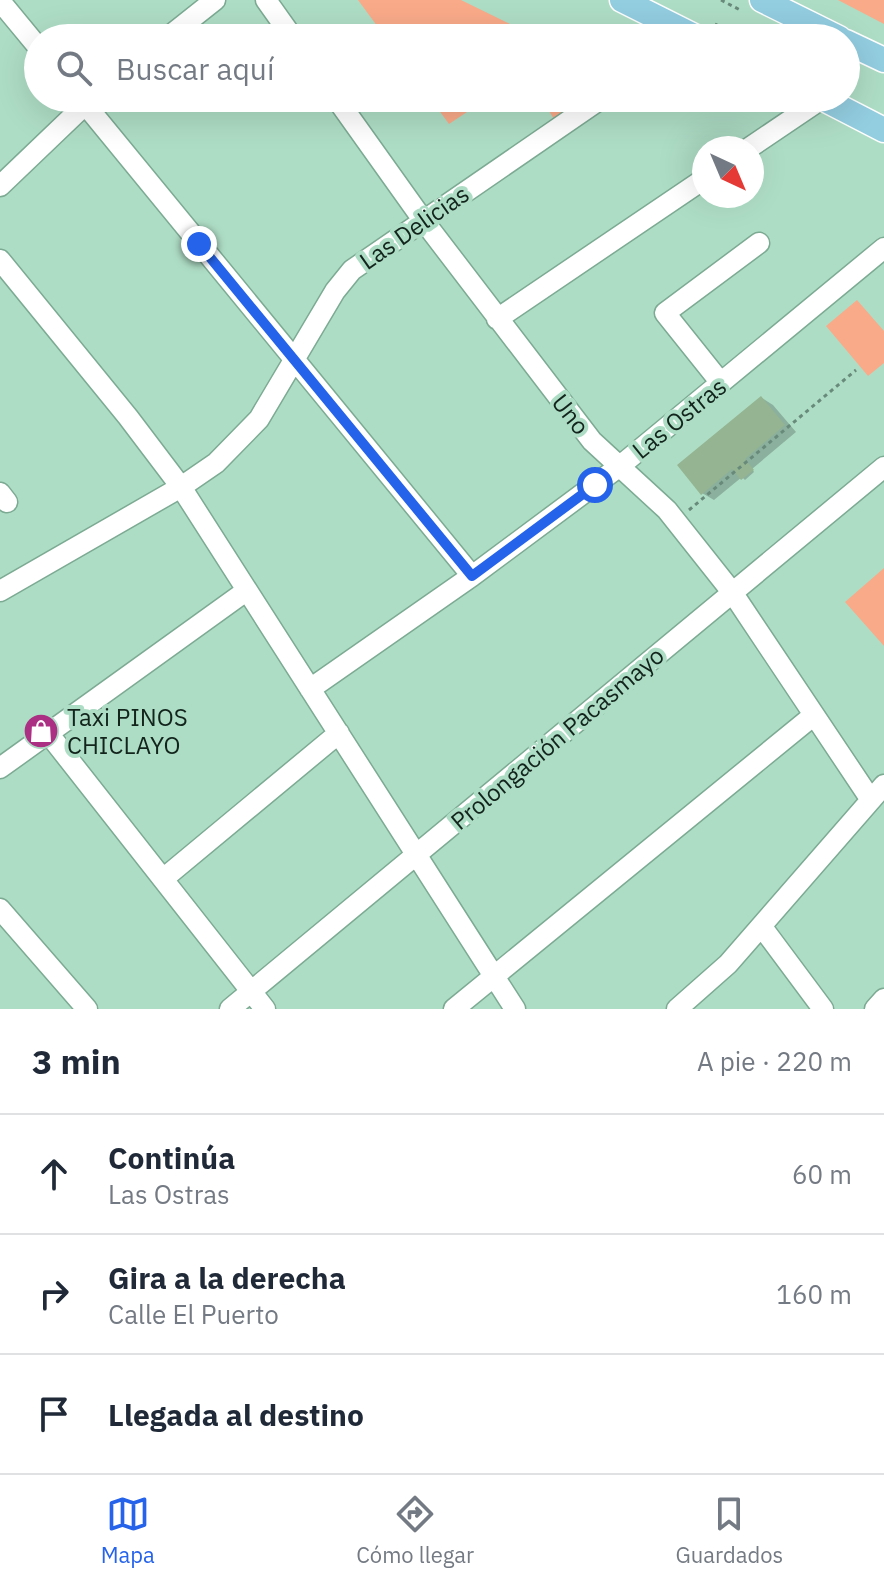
<!DOCTYPE html>
<html lang="es">
<meta charset="utf-8">
<style>
body{margin:0;font-family:"IBM Plex Sans",sans-serif;background:#f6f6f7;color:#1f2937}
.compass{position:absolute;left:692px;top:136px;width:72px;height:72px;border-radius:50%;background:#fff;box-shadow:0 8px 32px #0002;rotate:136deg}
.stop{position:absolute;width:24px;height:24px;margin:-18px;border:6px solid #2563eb;border-radius:50%;background:#fff}
.stop.end{background:#2563eb;border-color:#fff;box-shadow:0 2px 8px #0008}
.list{margin:0;padding:0;list-style:none}
h2{display:flex;justify-content:space-between;align-items:center;height:104px;margin:0;padding:0 32px;font-size:34px}
h2 small{font-size:26px;font-weight:400;color:#747a83}
.list li{display:grid;grid-template-columns:52px 1fr auto;gap:24px;align-items:center;box-sizing:border-box;height:120px;padding:0 32px;border-top:2px solid #e0e1e3}
.list b{display:block;font-size:30px;white-space:nowrap}
.list p{margin:0;font-size:26px;white-space:nowrap;color:#747a83}
.list em{font-size:26px;font-style:normal;color:#747a83}
.icon{flex:none;width:44px;height:44px;fill:none;stroke:currentColor;stroke-width:2;stroke-linecap:round;stroke-linejoin:round}
.map{position:relative;flex:none;width:884px;height:1009px;overflow:hidden}
.search{position:absolute;background:#fff;box-shadow:0 8px 32px #0002;left:24px;right:24px;top:24px;height:88px;display:flex;align-items:center;gap:20px;box-sizing:border-box;padding:0 28px;border-radius:44px;color:#747a83;font-size:30px}
.sheet{height:464px;background:#fff}
nav{display:flex;justify-content:space-around;align-items:center;box-sizing:border-box;height:112px;border-top:2px solid #e0e1e3;background:#fff;font-size:22px;color:#747a83}
nav a{display:grid;justify-items:center;gap:4px}
nav .on{color:#2563eb}
.map>svg:first-child{display:block}
.green{fill:#f9aa89}
.shadow{fill:#0003}
.building{fill:#94b492}
.lines{fill:none;stroke-linecap:round;stroke-linejoin:round}
.minor-casing{stroke:#7caa93;stroke-width:23}
.major-casing{stroke:#fff;stroke-width:27}
.path{stroke:#688a7a;stroke-width:3;stroke-dasharray:4 4;stroke-linecap:butt}
.minor{stroke:#fff;stroke-width:20}
.major{stroke:#93cde0;stroke-width:24}
.route{stroke:#2563eb;stroke-width:10}
.labels{text-anchor:middle;dominant-baseline:central;stroke-width:8;stroke-linejoin:round;paint-order:stroke}
.street-label{font-size:24px;fill:#12241c;stroke:#aeddc5}
.poi-label{font-size:24px;fill:#12241c;stroke:#aeddc5;text-anchor:start}
</style>
<div class="map">
<svg width="884" height="1009" viewBox="0 0 884 1009">
<rect width="100%" height="100%" fill="#aeddc5"/>
<!-- green -->
<path class="green" d="M358,0H461L514,26L527,38H386Z
M838,0H884V24Z
M430,98H488L449,124Z
M541,98H563L573,114L557,124Z
M857,300L884,331V363L868,376L826,326Z
M884,568V646L845,602Z"/>
<!-- shadow -->
<path class="shadow" d="M762,398L773,405L796,432L752,469L754,472L745,480L742,477L714,500L702,493Z"/>
<!-- building -->
<path class="building" d="M761,396L785,425L745,459L754,470L741,480L732,469L701,495L677,465Z"/>
<g class="lines">
<defs>
<path id="minor" d="M266,0L293,38
M0,1L38,47
M167,38L215,0
M80,98L472,576
M336,98L423,220L592,441L667,510L732,592L871,800
M749,148L823,98
M0,186L92,98
M0,260L128,417L181,487L515,1009
M497,319L704,179
M721,383L665,313L759,243
M0,493L7,502
M0,591L181,487L216,463L259,419L335,291L352,270L602,98
M310,689L472,576L620,466L884,248
M48,733L265,1009
M0,768L246,591
M163,879L339,733
M0,909L87,1009
M762,927L823,1009
M230,1009L884,467
M454,1009L814,715
M677,1009L728,964L884,785
M875,1009L884,999"/>
<path id="major" d="M622,0L698,38
M762,0L839,38
M846,42L884,60
M822,98L884,130"/>
</defs>
<!-- minor casing -->
<use href="#minor" class="minor-casing"/>
<!-- major casing -->
<use href="#major" class="major-casing"/>
<!-- path -->
<path class="path" d="M721,0L742,11
M715,24L744,38
M689,510L856,370"/>
<!-- minor -->
<use href="#minor" class="minor"/>
<!-- major -->
<use href="#major" class="major"/>
</g>
<g class="lines">
<!-- route -->
<path class="route" d="M199,244L472,576L595,485"/>
</g>
<!-- icons -->
<defs>
<symbol id="shop-disc" viewBox="-11 -11 22 22"><circle r="9.5" fill="#ab3084" stroke="#aeddc5"/><path d="M-5-2.5h2.3a2.7 3.5 0 0 1 5.4 0H5L5.5 6h-11ZM-1.5-2.5h3a1.5 2.3 0 0 0-3 0Z" fill="#fff"/></symbol>
</defs>
<g fill-rule="evenodd">
<use href="#shop-disc" x="21" y="711" width="40" height="40"/>
</g>
<g class="labels">
<!-- street labels -->
<g class="street-label">
<text transform="translate(414 227) rotate(-35)">Las Delicias</text>
<text transform="translate(571 414) rotate(52)">Uno</text>
<text transform="translate(679 418) rotate(-39)">Las Ostras</text>
<text transform="translate(557 738) rotate(-40)">Prolongación Pacasmayo</text>
</g>
<!-- poi labels -->
<g class="poi-label">
<text x="67" y="717">Taxi PINOS<tspan x="67" dy="28">CHICLAYO</tspan></text>
</g>
</g>
</svg>
<svg class="compass" viewBox="-18 -18 36 36"><path d="M0-13l5 13h-10z" fill="#e53935"/><path d="M0 13l5-13h-10z" fill="#747a83"/></svg>
<div class="stop" style="left:595px;top:485px"></div>
<div class="stop end" style="left:199px;top:244px"></div>
<div class="search"><svg class="icon" aria-label="search" viewBox="0 0 24 24"><circle cx="10" cy="10" r="6"/><path d="M15 15l6 6"/></svg>Buscar aquí</div>
</div>
<section class="sheet">
<h2>3 min<small>A pie · 220 m</small></h2>
<ul class="list">
<li><svg class="icon" aria-label="ahead" viewBox="0 0 24 24"><path d="M12 20V5M6 11l6-6 6 6"/></svg><div><b>Continúa</b><p>Las Ostras</p></div><em>60 m</em></li>
<li><svg class="icon" aria-label="right" viewBox="0 0 24 24"><path d="M7 20v-9h11M14 6l5 5-5 5"/></svg><div><b>Gira a la derecha</b><p>Calle El Puerto</p></div><em>160 m</em></li>
<li><svg class="icon" aria-label="arrive" viewBox="0 0 24 24"><path d="M6 21V4h12l-3 4 3 4H6"/></svg><div><b>Llegada al destino</b></div></li>
</ul>
</section>
<nav>
<a class="on"><svg class="icon" aria-label="map" viewBox="0 0 24 24"><path d="M3 6l6-2 6 2 6-2v14l-6 2-6-2-6 2zM9 4v14M15 6v14"/></svg>Mapa</a>
<a><svg class="icon" aria-label="directions" viewBox="0 0 24 24"><path d="M12 3l9 9-9 9-9-9zM9 14v-3h6M13 9l2 2-2 2"/></svg>Cómo llegar</a>
<a><svg class="icon" aria-label="saved" viewBox="0 0 24 24"><path d="M7 4h10v16l-5-4-5 4z"/></svg>Guardados</a>
</nav>
